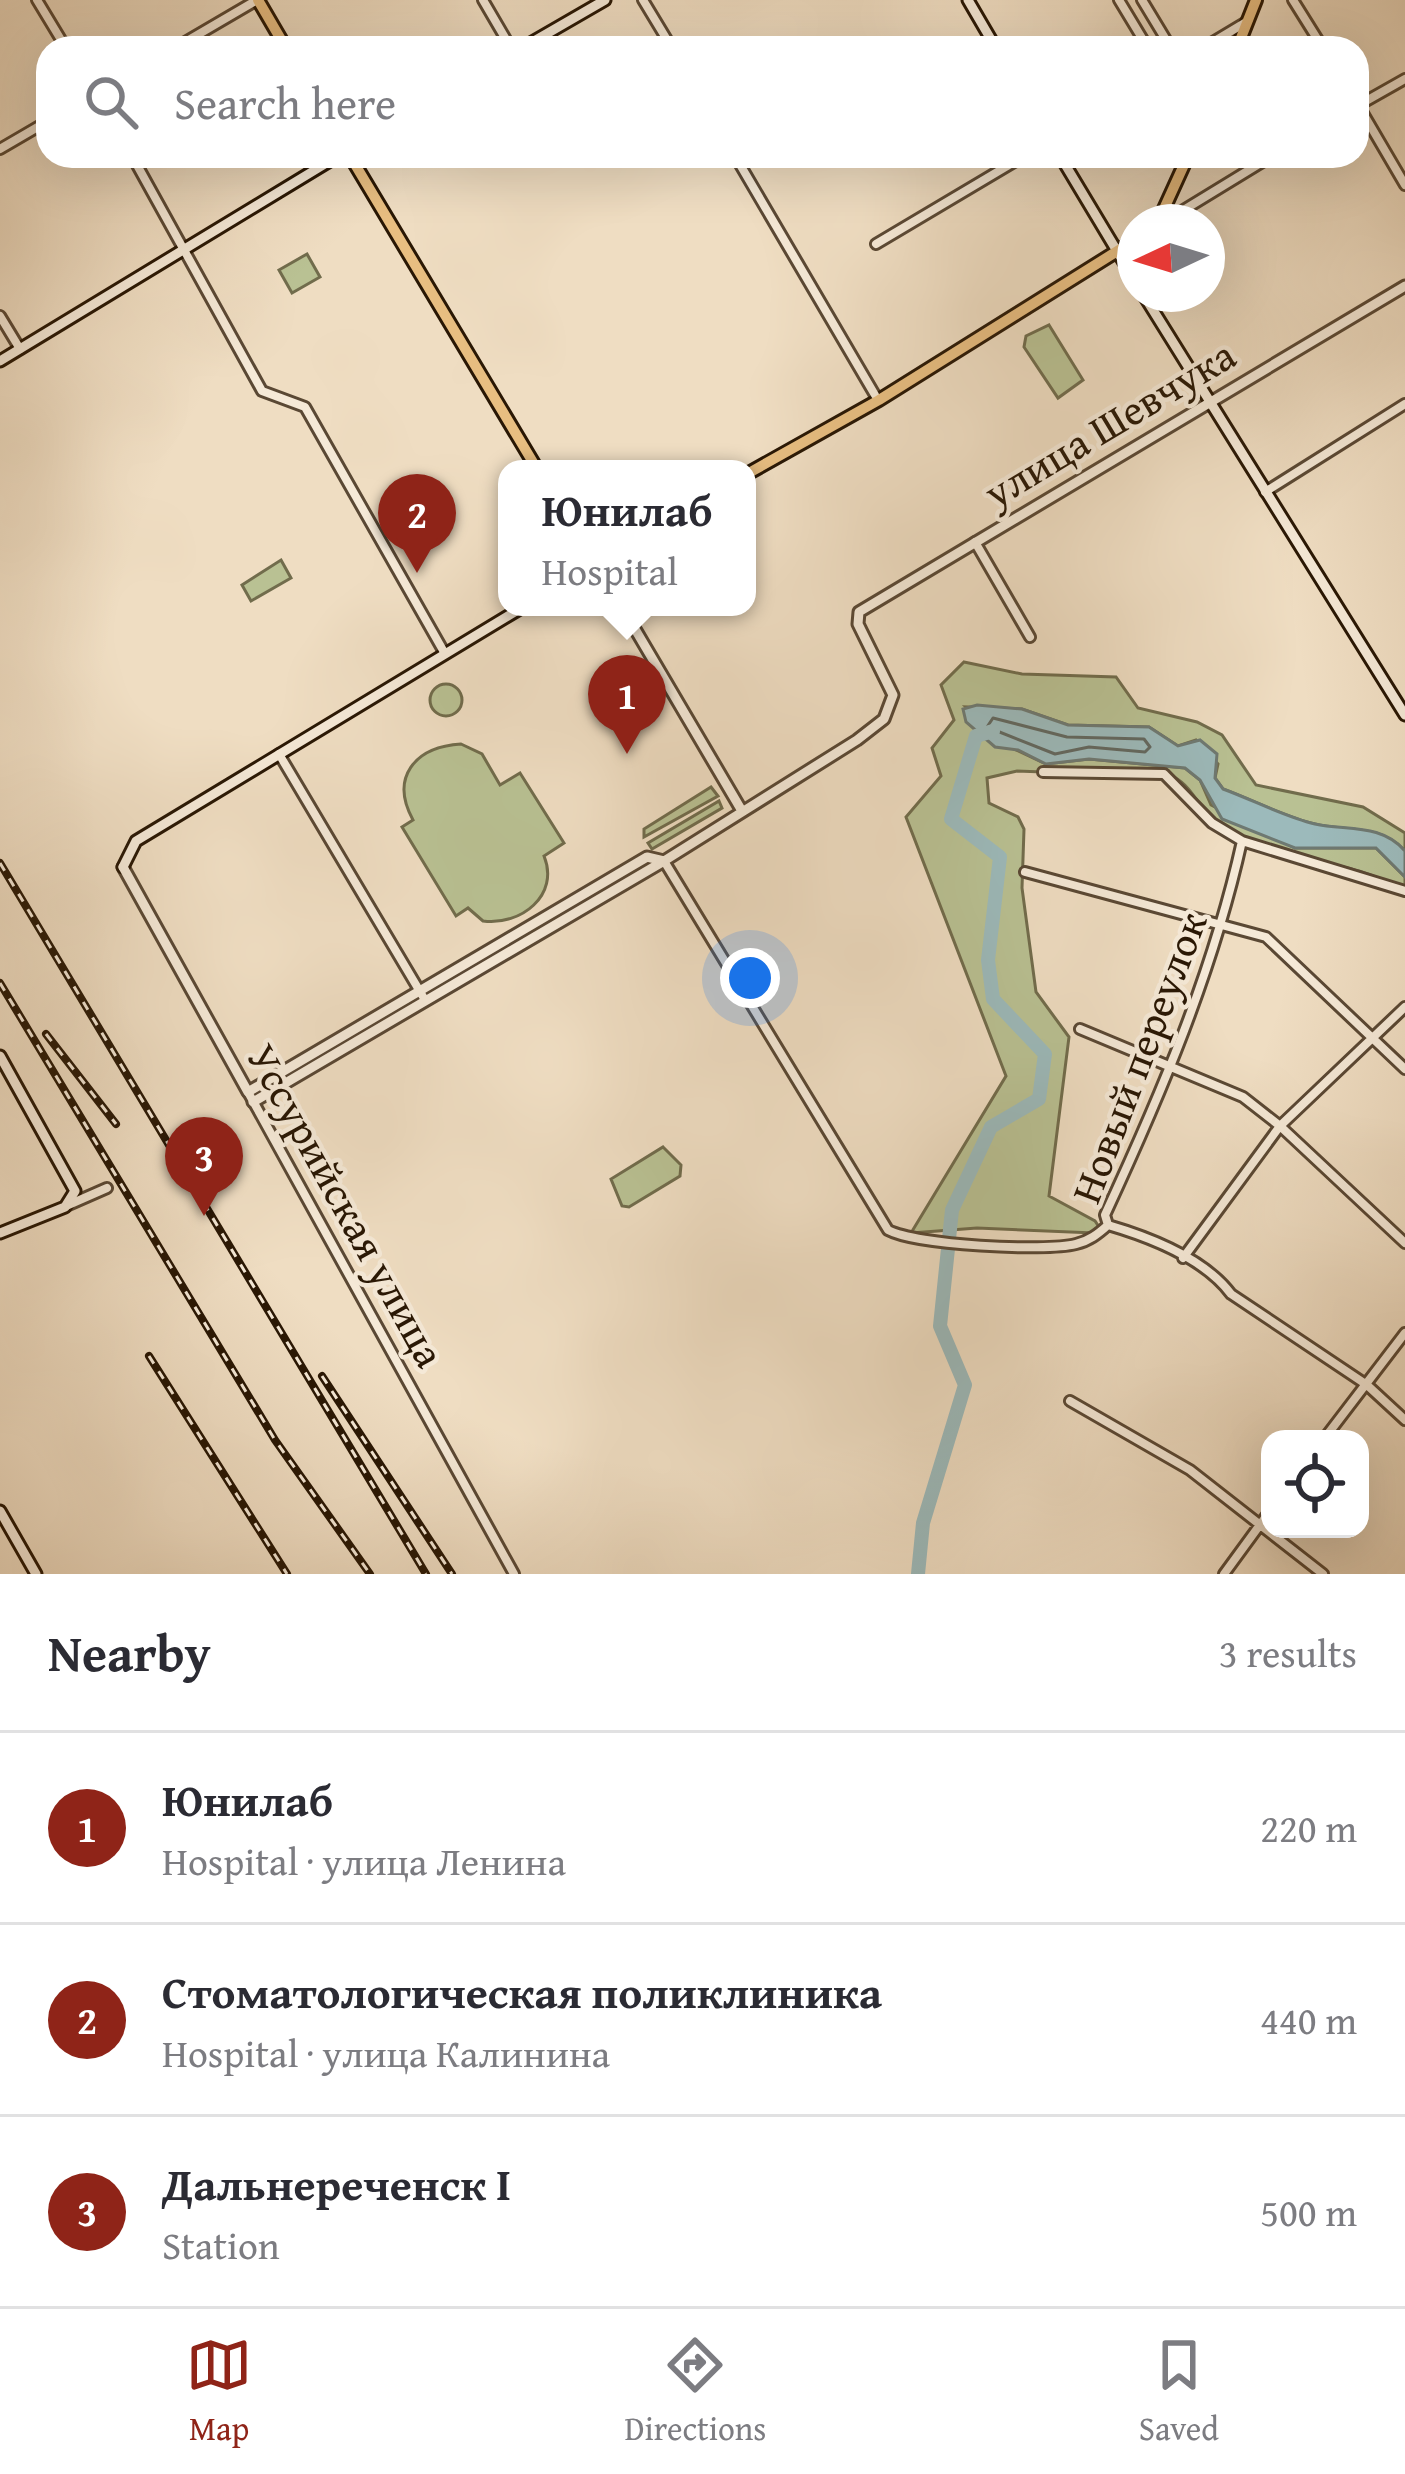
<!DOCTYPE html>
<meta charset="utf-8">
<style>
body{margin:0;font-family:"Gentium Book Plus",serif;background:#f2f2f3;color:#2b2b33}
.controls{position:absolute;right:36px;bottom:36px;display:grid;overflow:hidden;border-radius:24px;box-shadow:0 12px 48px #0002}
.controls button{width:108px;height:108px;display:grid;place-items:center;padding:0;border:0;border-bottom:3px solid #e1e1e2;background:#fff;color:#2b2b33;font:60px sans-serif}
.compass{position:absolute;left:1117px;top:204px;width:108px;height:108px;border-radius:50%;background:#fff;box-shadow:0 12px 48px #0002;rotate:266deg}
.you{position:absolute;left:750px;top:978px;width:42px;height:42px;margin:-30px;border:9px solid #fff;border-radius:50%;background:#1a73e8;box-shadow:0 0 0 18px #1a73e833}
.badge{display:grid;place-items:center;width:78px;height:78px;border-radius:50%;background:#8f2418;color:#fff;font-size:39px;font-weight:700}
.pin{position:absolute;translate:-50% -99px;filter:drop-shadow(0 3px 6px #0008)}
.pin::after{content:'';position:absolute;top:63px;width:42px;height:36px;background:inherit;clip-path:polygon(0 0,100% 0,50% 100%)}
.popup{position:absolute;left:498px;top:460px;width:258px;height:156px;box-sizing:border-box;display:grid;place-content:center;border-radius:24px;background:#fff;filter:drop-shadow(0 3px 9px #0005);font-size:39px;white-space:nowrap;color:#7c7c81}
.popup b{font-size:45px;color:#2b2b33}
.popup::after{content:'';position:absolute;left:50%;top:100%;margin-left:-24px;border:24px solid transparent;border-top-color:#fff}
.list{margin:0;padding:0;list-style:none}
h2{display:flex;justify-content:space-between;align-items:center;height:156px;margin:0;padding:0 48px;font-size:51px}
h2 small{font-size:39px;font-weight:400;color:#7c7c81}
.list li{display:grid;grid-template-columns:78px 1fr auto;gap:36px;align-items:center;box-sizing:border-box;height:192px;padding:0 48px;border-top:3px solid #e1e1e2}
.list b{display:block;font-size:45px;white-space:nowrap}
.list p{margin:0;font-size:39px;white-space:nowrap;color:#7c7c81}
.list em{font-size:39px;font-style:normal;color:#7c7c81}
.icon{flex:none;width:66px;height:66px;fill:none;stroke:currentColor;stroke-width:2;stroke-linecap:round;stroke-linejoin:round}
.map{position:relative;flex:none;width:1405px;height:1574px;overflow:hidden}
.search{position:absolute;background:#fff;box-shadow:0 12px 48px #0002;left:36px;right:36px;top:36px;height:132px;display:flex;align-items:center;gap:30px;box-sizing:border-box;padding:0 42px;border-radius:36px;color:#7c7c81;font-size:45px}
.sheet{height:732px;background:#fff}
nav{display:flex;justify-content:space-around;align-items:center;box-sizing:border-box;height:168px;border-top:3px solid #e1e1e2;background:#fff;font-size:33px;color:#7c7c81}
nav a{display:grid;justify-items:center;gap:6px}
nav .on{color:#8f2418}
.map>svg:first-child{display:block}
.green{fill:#b9c193;stroke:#716c4c;stroke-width:3}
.water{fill:#9cbabb;stroke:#6e7972;stroke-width:3}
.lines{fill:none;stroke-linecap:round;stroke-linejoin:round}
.shore{stroke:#626860;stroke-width:3}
.river{stroke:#9cbabb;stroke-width:14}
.minor-casing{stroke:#5a4834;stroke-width:14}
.tertiary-casing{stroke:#5a4834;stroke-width:15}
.secondary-casing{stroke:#291704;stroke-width:15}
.primary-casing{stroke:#291704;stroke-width:16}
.minor{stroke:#f5e9d7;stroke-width:8}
.tertiary{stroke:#f5e9d7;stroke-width:9}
.secondary{stroke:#f5e9d7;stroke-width:9}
.primary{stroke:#e8be81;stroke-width:10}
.rail-casing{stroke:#291704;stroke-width:8}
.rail{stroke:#f5e9d7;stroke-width:3;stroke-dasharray:9;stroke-linecap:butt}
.labels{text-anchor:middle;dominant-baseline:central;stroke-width:9;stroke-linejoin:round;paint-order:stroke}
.street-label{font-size:42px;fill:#291704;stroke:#f5e9d7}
</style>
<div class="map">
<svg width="1405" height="1574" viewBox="0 0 1405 1574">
<rect width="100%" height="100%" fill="#efddc2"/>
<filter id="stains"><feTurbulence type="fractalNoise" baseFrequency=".00167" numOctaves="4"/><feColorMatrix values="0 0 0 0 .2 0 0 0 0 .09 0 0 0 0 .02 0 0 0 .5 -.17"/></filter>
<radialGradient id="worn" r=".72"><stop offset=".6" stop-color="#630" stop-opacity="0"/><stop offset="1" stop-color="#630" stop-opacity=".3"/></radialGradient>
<!-- green -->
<path class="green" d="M307,254L320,277L292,293L279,270Z
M1049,325L1083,380L1058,398L1024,347L1026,336Z
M281,560L291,578L251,601L242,585Z
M964,662L1022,674L1116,677L1138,708L1197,722L1222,735L1256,785L1363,807L1405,833V851C1379,823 1347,832 1315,824C1285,817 1253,800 1223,789L1215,778L1218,764L1196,740L1178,746L1149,727L1068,725L1022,709L966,707L1014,749L1046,764L1089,759L1185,768L1200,780L1211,805L1295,848H1376L1405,877V892C1353,858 1289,863 1233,836C1202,821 1198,790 1174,777L1017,771L987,778L989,803L1018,817L1024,829L1022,888L1036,992L1069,1037L1049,1196L1095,1221L1099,1227L1094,1233L977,1228L911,1233L1006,1076L906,817L941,776L932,748L954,720L941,685Z
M430 700a16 16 0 1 1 32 0a16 16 0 1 1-32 0Z
M461,744L482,754L500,785L520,773L564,843L544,856C560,895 521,926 483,921L468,908L456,916L402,827L413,820C390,778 414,747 461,744Z
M711,787L718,796L644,837V829Z
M719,801L722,808L652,849L648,843Z
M663,1147L681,1165L680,1176L629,1207L622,1206L611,1179Z"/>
<!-- water -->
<path class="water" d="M977,705L1022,709L1068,725L1149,727L1178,746L1200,740L1217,754L1215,778L1223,789C1253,800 1285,817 1315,824C1346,831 1381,823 1405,851V877L1376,848H1295L1222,819L1200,780L1185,768L1089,759L1046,764L1018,750L995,747L966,722L963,709Z"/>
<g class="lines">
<!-- shore -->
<path class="shore" d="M993,718L1067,737L1144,739L1150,747L1145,752L1089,747L1055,754L987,727Z"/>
<!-- river -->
<path class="river" d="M918,1574L923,1523L965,1385L940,1326L952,1210L991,1127L1039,1099L1045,1054L993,999L988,960L1000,857L951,819L976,736L993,731"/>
<defs>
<path id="minor" d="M37,0L66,48
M483,0L511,48
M643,0L672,48
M1119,0L1148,48
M1142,0L1171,48
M1293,0L1323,48
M175,48L257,0
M1203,48L1248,21
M1357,103L1405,185
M1359,105L1405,79
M0,149L48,121
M132,156L262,391L305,407L444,652
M735,156L875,395
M1164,222L1272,156
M876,244L1024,156
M0,316L20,349
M1265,492L1405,404
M975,542L1030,637
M279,754L425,1000
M1043,772L1164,774L1212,823L1242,841L1405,891
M664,861L888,1230C916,1245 1044,1252 1076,1244C1089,1241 1098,1234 1108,1225L1105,1215C1161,1094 1213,972 1242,841
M1025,872L1266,937L1405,1069
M1080,1029L1243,1097L1280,1126L1405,1243
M248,1092L514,1574
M66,1206L107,1188
M1108,1225C1149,1237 1204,1258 1231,1294L1367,1385L1405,1420
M1183,1258L1280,1126L1405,1007
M1070,1401L1190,1470L1323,1574
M1324,1439L1405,1333
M1224,1574L1270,1511"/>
<path id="tertiary" d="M622,607L742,811
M123,867L248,1092L647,857L664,861
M253,1102L664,861L857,740L884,719L893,695L858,624L859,612L1405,286"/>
<path id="secondary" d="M968,0L996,48
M522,48L605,0
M1060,156L1135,281
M1143,294L1405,715
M0,361L338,156
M123,867L136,841L523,607
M0,1056L75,1191L65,1207L0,1233
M0,1511L36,1574"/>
<path id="primary" d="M258,0L286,48
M1237,48L1256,0
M350,156L537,469
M1158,222L1188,156
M747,474L879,400L1135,240"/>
</defs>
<!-- minor casing -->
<use href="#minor" class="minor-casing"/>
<!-- tertiary casing -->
<use href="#tertiary" class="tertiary-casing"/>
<!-- secondary casing -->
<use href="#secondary" class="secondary-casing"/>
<!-- primary casing -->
<use href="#primary" class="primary-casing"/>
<!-- minor -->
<use href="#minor" class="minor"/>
<!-- tertiary -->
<use href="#tertiary" class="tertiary"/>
<!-- secondary -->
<use href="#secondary" class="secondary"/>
<!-- primary -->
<use href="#primary" class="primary"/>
<defs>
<path id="rail" d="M0,863L426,1574
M0,983L275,1440L370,1574
M46,1034L116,1124
M149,1356L287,1574
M322,1376L452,1574"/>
</defs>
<!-- rail casing -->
<use href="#rail" class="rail-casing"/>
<!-- rail -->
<use href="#rail" class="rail"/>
</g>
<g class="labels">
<!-- street labels -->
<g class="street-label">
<text transform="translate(1109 423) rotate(-31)">улица Шевчука</text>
<text transform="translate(1138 1057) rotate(-69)">Новый переулок</text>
<text transform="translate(347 1205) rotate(61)">Уссурийская улица</text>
</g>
</g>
<rect width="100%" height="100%" filter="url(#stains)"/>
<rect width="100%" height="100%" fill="url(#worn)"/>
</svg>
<div class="controls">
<button><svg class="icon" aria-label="locate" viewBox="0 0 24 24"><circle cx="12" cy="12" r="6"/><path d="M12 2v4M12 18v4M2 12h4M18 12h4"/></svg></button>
</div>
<svg class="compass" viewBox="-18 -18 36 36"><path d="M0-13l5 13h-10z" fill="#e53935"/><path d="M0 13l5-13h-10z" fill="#7c7c81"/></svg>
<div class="you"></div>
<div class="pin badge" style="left:627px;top:754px">1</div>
<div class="popup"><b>Юнилаб</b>Hospital</div>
<div class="pin badge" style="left:417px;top:573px">2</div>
<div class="pin badge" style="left:204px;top:1216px">3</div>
<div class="search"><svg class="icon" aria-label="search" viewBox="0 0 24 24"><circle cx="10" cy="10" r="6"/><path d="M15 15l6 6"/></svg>Search here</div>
</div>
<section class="sheet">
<h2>Nearby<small>3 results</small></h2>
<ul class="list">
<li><span class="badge">1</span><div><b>Юнилаб</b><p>Hospital · улица Ленина</p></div><em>220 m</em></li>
<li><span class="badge">2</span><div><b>Стоматологическая поликлиника</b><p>Hospital · улица Калинина</p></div><em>440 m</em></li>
<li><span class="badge">3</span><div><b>Дальнереченск I</b><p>Station</p></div><em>500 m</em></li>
</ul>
</section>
<nav>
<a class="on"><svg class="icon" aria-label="map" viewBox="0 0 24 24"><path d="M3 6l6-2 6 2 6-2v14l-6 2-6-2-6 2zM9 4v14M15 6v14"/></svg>Map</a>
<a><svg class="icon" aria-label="directions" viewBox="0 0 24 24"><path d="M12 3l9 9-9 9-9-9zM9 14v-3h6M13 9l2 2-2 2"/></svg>Directions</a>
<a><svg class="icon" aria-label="saved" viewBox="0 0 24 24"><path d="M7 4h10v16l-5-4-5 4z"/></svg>Saved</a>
</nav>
